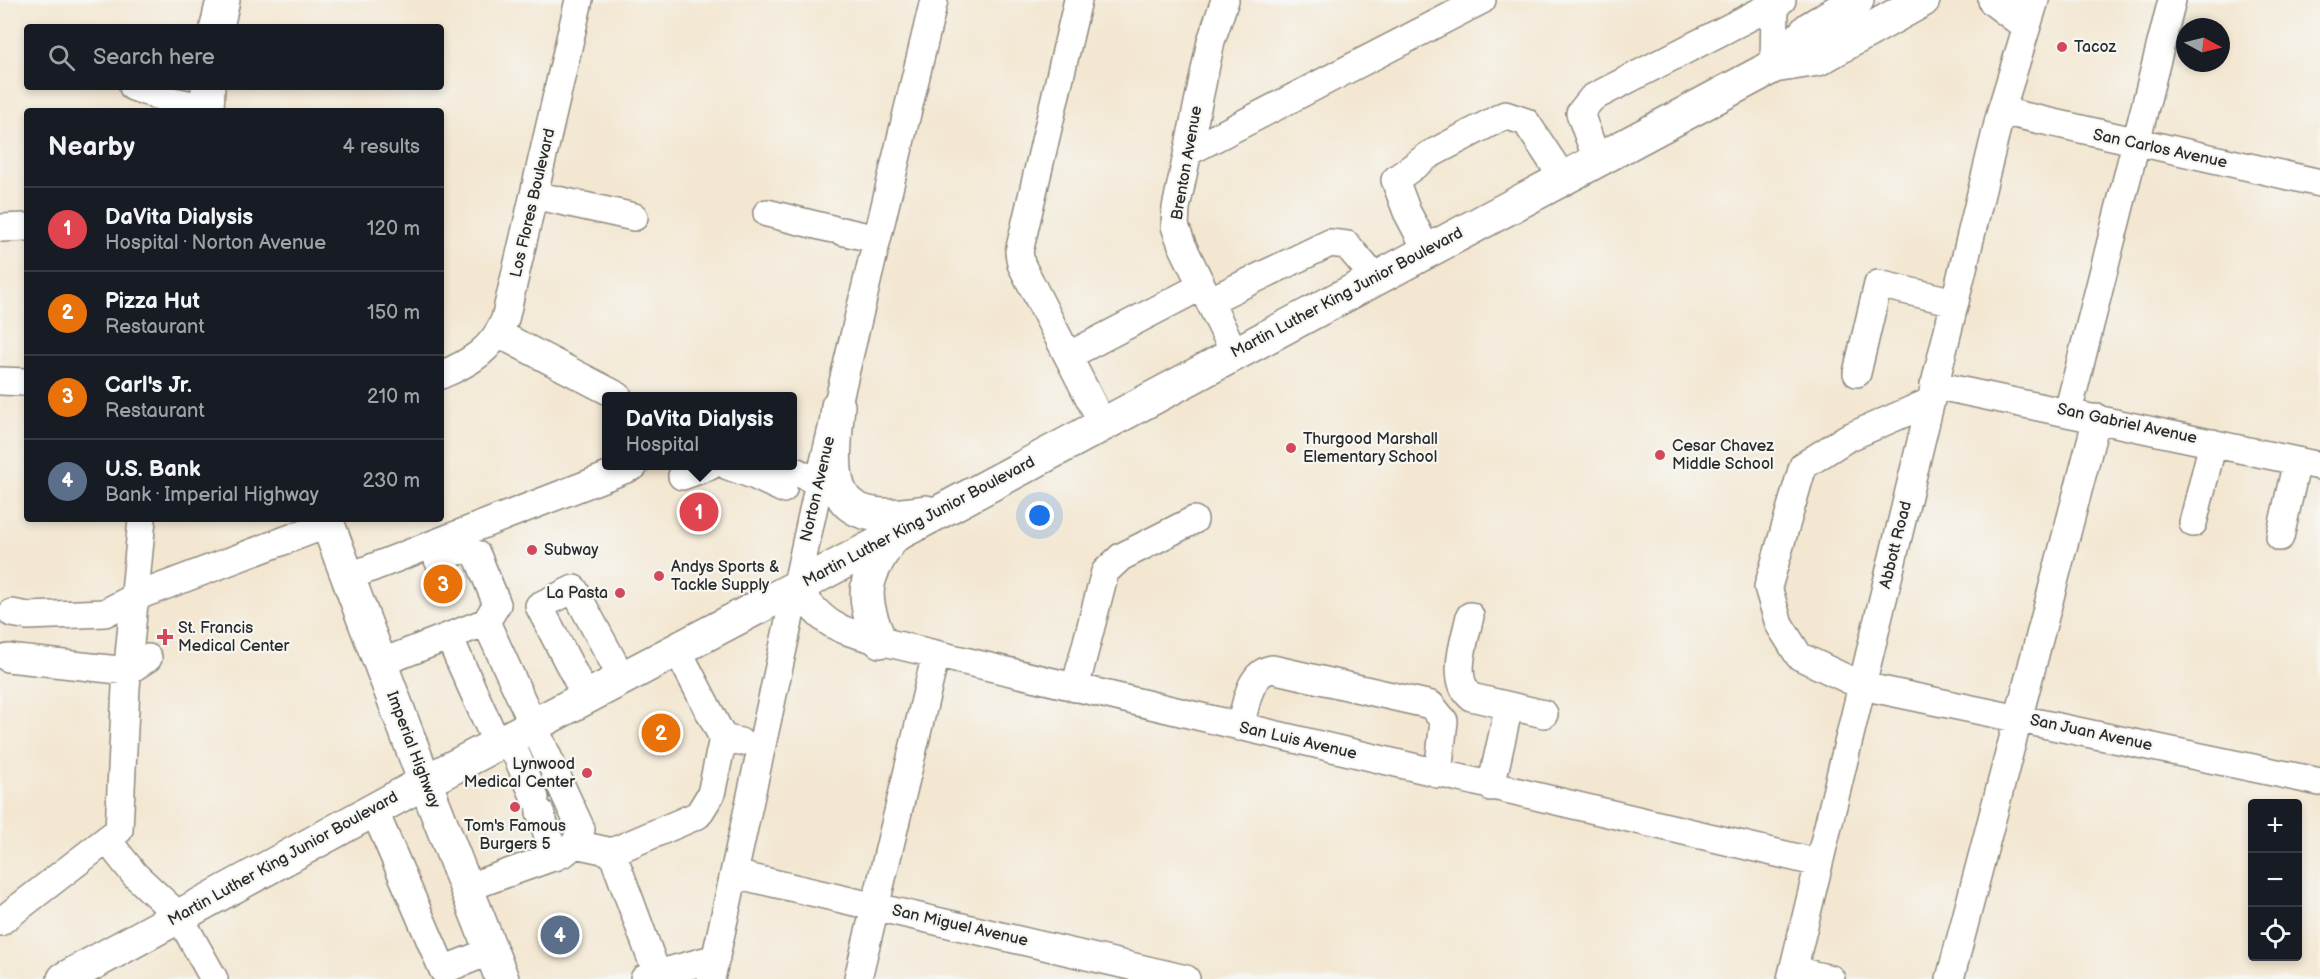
<!DOCTYPE html>
<meta charset="utf-8">
<style>
body{margin:0;font-family:"Balsamiq Sans",sans-serif;background:#242831;color:#f1f3f6}
.controls{position:absolute;right:18px;bottom:18px;display:grid;overflow:hidden;border-radius:6px;box-shadow:0 3px 9px #0003}
.controls button{width:54px;height:54px;display:grid;place-items:center;padding:0;border:0;border-bottom:2px solid #363941;background:#171b24;color:#f1f3f6;font:30px sans-serif}
.compass{position:absolute;left:2176px;top:18px;width:54px;height:54px;border-radius:50%;background:#171b24;box-shadow:0 3px 9px #0003;rotate:97deg}
.you{position:absolute;left:1040px;top:516px;width:21px;height:21px;margin:-15px;border:4px solid #fff;border-radius:50%;background:#1a73e8;box-shadow:0 0 0 9px #1a73e833}
.badge{display:grid;place-items:center;width:39px;height:39px;border-radius:50%;background:#d1495b;color:#fff;font-size:20px;font-weight:700}
.pin{position:absolute;translate:-50% -50%;border:3px solid #fff;box-shadow:0 2px 6px #0006}
.popup{position:absolute;left:602px;top:392px;width:195px;height:78px;box-sizing:border-box;display:grid;place-content:center;border-radius:6px;background:#171b24;filter:drop-shadow(0 2px 4px #0005);font-size:20px;white-space:nowrap;color:#9ea1a6}
.popup b{font-size:22px;color:#f1f3f6}
.popup::after{content:'';position:absolute;left:50%;top:100%;margin-left:-12px;border:12px solid transparent;border-top-color:#171b24}
.list{margin:0;padding:0;list-style:none}
h2{display:flex;justify-content:space-between;align-items:center;height:78px;margin:0;padding:0 24px;font-size:26px}
h2 small{font-size:20px;font-weight:400;color:#9ea1a6}
.list li{display:grid;grid-template-columns:39px 1fr auto;gap:18px;align-items:center;box-sizing:border-box;height:84px;padding:0 24px;border-top:2px solid #363941}
.list b{display:block;font-size:22px;white-space:nowrap}
.list p{margin:0;font-size:20px;white-space:nowrap;color:#9ea1a6}
.list em{font-size:20px;font-style:normal;color:#9ea1a6}
.icon{flex:none;width:33px;height:33px;fill:none;stroke:currentColor;stroke-width:2;stroke-linecap:round;stroke-linejoin:round}
.map{position:relative;flex:none;width:2320px;height:979px;overflow:hidden}
.search{position:absolute;background:#171b24;box-shadow:0 3px 9px #0003;left:24px;top:24px;width:420px;height:66px;display:flex;align-items:center;gap:15px;box-sizing:border-box;padding:0 21px;border-radius:6px;color:#9ea1a6;font-size:22px}
.panel{position:absolute;background:#171b24;box-shadow:0 3px 9px #0003;left:24px;top:108px;width:420px;height:414px;border-radius:6px}
.map>svg:first-child{display:block}
.lines{fill:none;stroke-linecap:round;stroke-linejoin:round}
.minor-casing{stroke:#8f897e;stroke-width:30}
.major-casing{stroke:#8f897e;stroke-width:36}
.minor{stroke:#fff;stroke-width:27}
.major{stroke:#fff;stroke-width:33}
.poi-dot{fill:#d1495b;stroke:#f6f6f2;stroke-width:2}
.labels{text-anchor:middle;dominant-baseline:central;stroke-width:4.5;stroke-linejoin:round;paint-order:stroke}
.poi-label{font-size:16px;fill:#2b2b2b;stroke:#f6f6f2;text-anchor:start}
.street-label{font-size:16px;fill:#2b2b2b;stroke:#f6f6f2}
</style>
<div class="map">
<svg width="2320" height="979" viewBox="0 0 2320 979">
<rect width="100%" height="100%" fill="#f6f6f2"/>
<filter id="ink" filterUnits="userSpaceOnUse"><feTurbulence type="fractalNoise" baseFrequency=".0167" numOctaves="2"/><feDisplacementMap in="SourceGraphic" scale="12" xChannelSelector="R" yChannelSelector="G"/><feConvolveMatrix kernelMatrix="1 2 1 2 8 2 1 2 1" color-interpolation-filters="sRGB"/></filter>
<filter id="wash" filterUnits="userSpaceOnUse"><feTurbulence type="fractalNoise" baseFrequency=".008" numOctaves="4" result="noise"/><feDisplacementMap in="SourceGraphic" scale="24" xChannelSelector="R" yChannelSelector="G"/><feGaussianBlur stdDeviation="1.35" result="paint"/><feColorMatrix in="noise" values="0 0 0 0 0 0 0 0 0 0 0 0 0 0 0 0 0 1.4 0 .05"/><feComposite in="paint" operator="in"/></filter>
<g filter="url(#wash)">
<rect width="100%" height="100%" fill="#f3e7d2"/>
</g>
<g filter="url(#ink)">
<g class="lines">
<defs>
<path id="minor" d="M1078,0L1019,252L1021,264L1103,425
M1225,0L1211,41L1176,208L1175,226L1182,245L1234,352
M1774,66L1775,4L1782,0
M133,87L173,101L207,108
M2001,111L2320,183
M1188,152L1482,0
M1597,160L1580,113L1592,98L1775,4
M534,195L634,217
M767,213L832,229
M0,228L27,227
M841,231L877,239
M1427,250L1407,212L1395,180L1429,155L1505,115L1526,122L1563,178
M1209,301L1330,243L1347,245L1375,278
M499,334L618,396
M1068,356L1202,286
M1857,373L1878,284L1955,302
M441,375C470,363 493,349 505,319L579,0
M0,381L27,382
M1934,385L2320,466
M1930,402L1847,438L1803,466L1768,587L1779,624L1799,656L1862,686L2320,782
M2068,412L2172,0
M728,466L753,475L758,466
M785,466L819,483
M753,475L783,489
M682,476L710,466
M2193,523L2213,443
M2280,537L2297,461
M438,560L465,548L477,555L497,604L486,622
M348,577L634,466
M795,587C826,626 833,628 880,641L1819,863
M12,613L28,616L105,613L135,597L328,524
M1470,616C1465,640 1450,679 1471,697L1544,714
M449,637L497,744
M677,649L723,738L740,742
M8,658L128,671L148,658
M380,663L486,622L581,829L575,844L564,853L466,888
M1075,688L1105,572L1121,557L1194,520
M586,697L539,606L574,589L622,678
M1240,727C1246,707 1248,673 1272,669L1431,705L1444,721L1438,774
M509,738L535,798
M1491,787L1509,706
M374,810L443,970L491,951
M540,812L555,857
M108,841L135,875L179,916L214,979
M575,844L612,852L698,815L711,794L723,738
M612,852L657,974L644,979
M734,874L1186,979
M0,922L119,830L126,687L142,519
M1793,970L1831,979
M657,974L716,958
M858,978L936,654
M711,979L819,483L934,0
M1791,979L2001,111L2035,0
M1950,979L2097,418"/>
<path id="major" d="M1995,0L2016,16
M217,27L223,0
M1774,66L1818,59L1923,0
M207,111L208,87
M838,406C830,486 827,528 926,512
M326,519L425,782L502,979
M880,641C859,594 864,578 892,538
M64,979L425,782L945,509L1774,66L1809,29L1857,0"/>
</defs>
<!-- minor casing -->
<use href="#minor" class="minor-casing"/>
<!-- major casing -->
<use href="#major" class="major-casing"/>
<!-- minor -->
<use href="#minor" class="minor"/>
<!-- major -->
<use href="#major" class="major"/>
</g>
</g>
<!-- markers -->
<g class="poi-dot">
<circle cx="2062" cy="47" r="6"/>
<circle cx="1291" cy="448" r="6"/>
<circle cx="1660" cy="455" r="6"/>
<circle cx="532" cy="550" r="6"/>
<circle cx="659" cy="576" r="6"/>
<circle cx="620" cy="593" r="6"/>
<path d="M162 628h6v6h6v6h-6v6h-6v-6h-6v-6h6z"/>
<circle cx="587" cy="773" r="6"/>
<circle cx="515" cy="807" r="6"/>
</g>
<g class="labels">
<!-- poi labels -->
<g class="poi-label">
<text x="2074" y="47">Tacoz</text>
<text x="1303" y="439">Thurgood Marshall<tspan x="1303" dy="18">Elementary School</tspan></text>
<text x="1672" y="446">Cesar Chavez<tspan x="1672" dy="18">Middle School</tspan></text>
<text x="544" y="550">Subway</text>
<text x="671" y="567">Andys Sports &amp;<tspan x="671" dy="18">Tackle Supply</tspan></text>
<text x="608" y="593" text-anchor="end">La Pasta</text>
<text x="178" y="628">St. Francis<tspan x="178" dy="18">Medical Center</tspan></text>
<text x="575" y="764" text-anchor="end">Lynwood<tspan x="575" dy="18">Medical Center</tspan></text>
<text x="515" y="826" text-anchor="middle">Tom's Famous<tspan x="515" dy="18">Burgers 5</tspan></text>
</g>
<!-- street labels -->
<g class="street-label">
<text transform="translate(2160 149) rotate(12)">San Carlos Avenue</text>
<text transform="translate(1187 163) rotate(-80)">Brenton Avenue</text>
<text transform="translate(533 203) rotate(-77)">Los Flores Boulevard</text>
<text transform="translate(1347 293) rotate(-28)">Martin Luther King Junior Boulevard</text>
<text transform="translate(2127 424) rotate(12)">San Gabriel Avenue</text>
<text transform="translate(818 489) rotate(-77)">Norton Avenue</text>
<text transform="translate(919 522) rotate(-28)">Martin Luther King Junior Boulevard</text>
<text transform="translate(1896 545) rotate(-76)">Abbott Road</text>
<text transform="translate(2091 733) rotate(12)">San Juan Avenue</text>
<text transform="translate(1298 741) rotate(13)">San Luis Avenue</text>
<text transform="translate(413 750) rotate(69)">Imperial Highway</text>
<text transform="translate(283 859) rotate(-29)">Martin Luther King Junior Boulevard</text>
<text transform="translate(960 926) rotate(13)">San Miguel Avenue</text>
</g>
</g>
</svg>
<div class="controls">
<button>+</button>
<button>−</button>
<button><svg class="icon" aria-label="locate" viewBox="0 0 24 24"><circle cx="12" cy="12" r="6"/><path d="M12 2v4M12 18v4M2 12h4M18 12h4"/></svg></button>
</div>
<svg class="compass" viewBox="-18 -18 36 36"><path d="M0-13l5 13h-10z" fill="#e53935"/><path d="M0 13l5-13h-10z" fill="#9ea1a6"/></svg>
<div class="you"></div>
<div class="pin badge" style="left:699px;top:512px;background:#e0444e">1</div>
<div class="popup"><b>DaVita Dialysis</b>Hospital</div>
<div class="pin badge" style="left:661px;top:733px;background:#e8710a">2</div>
<div class="pin badge" style="left:443px;top:584px;background:#e8710a">3</div>
<div class="pin badge" style="left:560px;top:935px;background:#5c6f8a">4</div>
<div class="search"><svg class="icon" aria-label="search" viewBox="0 0 24 24"><circle cx="10" cy="10" r="6"/><path d="M15 15l6 6"/></svg>Search here</div>
<section class="panel">
<h2>Nearby<small>4 results</small></h2>
<ul class="list">
<li><span class="badge" style="background:#e0444e">1</span><div><b>DaVita Dialysis</b><p>Hospital · Norton Avenue</p></div><em>120 m</em></li>
<li><span class="badge" style="background:#e8710a">2</span><div><b>Pizza Hut</b><p>Restaurant</p></div><em>150 m</em></li>
<li><span class="badge" style="background:#e8710a">3</span><div><b>Carl's Jr.</b><p>Restaurant</p></div><em>210 m</em></li>
<li><span class="badge" style="background:#5c6f8a">4</span><div><b>U.S. Bank</b><p>Bank · Imperial Highway</p></div><em>230 m</em></li>
</ul>
</section>
</div>
